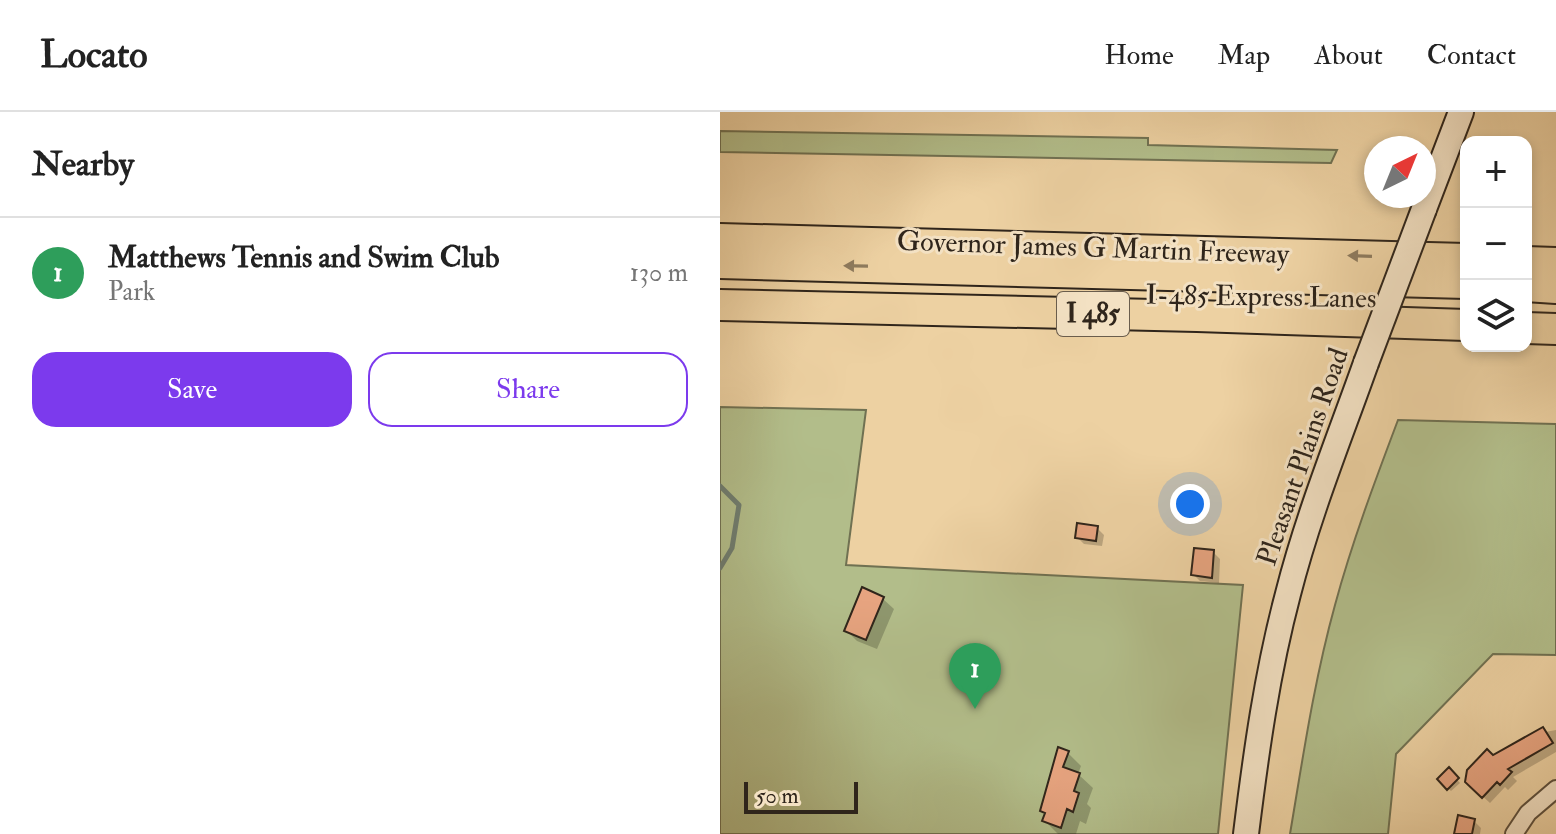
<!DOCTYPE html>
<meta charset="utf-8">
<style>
body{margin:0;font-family:"IM FELL Double Pica",serif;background:#f2f2f2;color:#222}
.controls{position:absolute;right:24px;top:24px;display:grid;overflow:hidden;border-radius:16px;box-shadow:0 4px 12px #0003}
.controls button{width:72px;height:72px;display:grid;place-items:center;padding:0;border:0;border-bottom:2px solid #e0e0e0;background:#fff;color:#222;font:40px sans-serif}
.compass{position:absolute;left:644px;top:24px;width:72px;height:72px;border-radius:50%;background:#fff;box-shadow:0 4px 12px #0003;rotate:43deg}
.scale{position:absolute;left:24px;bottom:20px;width:114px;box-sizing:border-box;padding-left:8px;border:4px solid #2f251b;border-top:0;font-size:22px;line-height:28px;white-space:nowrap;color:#2f251b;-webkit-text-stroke:6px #f3e1c3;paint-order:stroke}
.you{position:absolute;left:470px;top:392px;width:28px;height:28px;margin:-20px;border:6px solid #fff;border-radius:50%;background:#1a73e8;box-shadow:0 0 0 12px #1a73e833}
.badge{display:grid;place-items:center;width:52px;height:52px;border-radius:50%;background:#7c3aed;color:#fff;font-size:26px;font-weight:700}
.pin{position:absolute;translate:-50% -66px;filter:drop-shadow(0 2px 4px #0008)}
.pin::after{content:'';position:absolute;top:42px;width:28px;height:24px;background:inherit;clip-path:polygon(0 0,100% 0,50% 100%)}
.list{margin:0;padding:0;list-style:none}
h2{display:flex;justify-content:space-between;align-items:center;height:104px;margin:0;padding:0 32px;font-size:34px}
h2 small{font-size:26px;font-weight:400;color:#767676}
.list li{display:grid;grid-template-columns:52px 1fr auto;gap:24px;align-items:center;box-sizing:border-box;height:112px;padding:0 32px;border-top:2px solid #e0e0e0}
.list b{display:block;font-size:30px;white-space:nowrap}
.list p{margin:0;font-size:26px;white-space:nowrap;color:#767676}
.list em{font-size:26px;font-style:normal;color:#767676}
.actions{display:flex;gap:16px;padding:24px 32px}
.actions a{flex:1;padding:18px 0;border:2px solid #7c3aed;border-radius:24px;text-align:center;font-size:28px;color:#7c3aed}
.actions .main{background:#7c3aed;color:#fff}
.icon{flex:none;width:44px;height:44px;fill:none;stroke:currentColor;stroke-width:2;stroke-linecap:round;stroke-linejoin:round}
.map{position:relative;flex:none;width:836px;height:722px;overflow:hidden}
header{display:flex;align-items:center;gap:48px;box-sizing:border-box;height:112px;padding:0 40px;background:#fff;border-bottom:2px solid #e0e0e0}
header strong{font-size:38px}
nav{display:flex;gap:44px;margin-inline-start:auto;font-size:28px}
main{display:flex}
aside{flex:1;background:#fff}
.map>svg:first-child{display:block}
.green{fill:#b2bd8a;stroke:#707152;stroke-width:2}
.shadow{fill:#0003}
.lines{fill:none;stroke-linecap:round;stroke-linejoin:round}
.stream{stroke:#6f7d70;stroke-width:5}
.building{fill:#e7a480;stroke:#2f251b;stroke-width:2}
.street-casing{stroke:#5e503d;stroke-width:20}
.secondary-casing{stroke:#2f251b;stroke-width:28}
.highway-casing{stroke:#2f251b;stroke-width:34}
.street{stroke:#f3e1c3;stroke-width:16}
.secondary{stroke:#f3e1c3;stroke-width:24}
.highway{stroke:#edd1a2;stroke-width:30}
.secondary-bridge-casing{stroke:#2f251b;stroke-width:28;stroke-linecap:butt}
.secondary-bridge{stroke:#f3e1c3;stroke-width:24}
.oneway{fill:#8e7b5e}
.labels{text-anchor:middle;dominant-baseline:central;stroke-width:6;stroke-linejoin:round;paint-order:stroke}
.shield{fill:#f3e1c3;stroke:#6a5d4d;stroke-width:2}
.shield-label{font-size:26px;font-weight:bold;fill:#2f251b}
.street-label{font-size:28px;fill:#2f251b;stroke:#f3e1c3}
</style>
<header>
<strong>Locato</strong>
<nav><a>Home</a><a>Map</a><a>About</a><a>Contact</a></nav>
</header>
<main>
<aside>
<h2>Nearby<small></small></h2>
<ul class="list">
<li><span class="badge" style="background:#2e9e5b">1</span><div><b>Matthews Tennis and Swim Club</b><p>Park</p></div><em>130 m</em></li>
</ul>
<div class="actions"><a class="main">Save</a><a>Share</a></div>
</aside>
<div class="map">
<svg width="836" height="722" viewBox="0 0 836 722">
<rect width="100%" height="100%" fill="#edd1a2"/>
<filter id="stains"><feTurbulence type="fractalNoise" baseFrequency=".0025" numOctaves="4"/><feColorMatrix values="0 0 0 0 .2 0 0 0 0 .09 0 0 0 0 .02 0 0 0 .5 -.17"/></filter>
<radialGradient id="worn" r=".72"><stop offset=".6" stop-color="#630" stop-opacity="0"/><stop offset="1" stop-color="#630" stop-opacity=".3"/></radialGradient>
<!-- green -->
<path class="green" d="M0,19L428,26V33L617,38L611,51L0,40Z
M0,295L146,298L126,453L523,473L498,722H0Z
M678,308L836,312V543L773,542L676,642L668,722H570C583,645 594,569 615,493C632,430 655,369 678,308Z"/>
<!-- shadow -->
<path class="shadow" d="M377,416L384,423L382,434L364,432L357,425Z
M493,440L500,447L499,471L480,469L473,462Z
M143,478L163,487L174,497L157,537L137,529L126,518Z
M836,618V640L793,665L797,669L788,678L785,675L770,691L747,670L773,646L825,620Z
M348,641L361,654L358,662L373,676L367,692L371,696L366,712L360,709L356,722H338L325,709L327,703L322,698Z
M728,658L740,671L731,679L719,667Z
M754,709L761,716L760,722H736Z"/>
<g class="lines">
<!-- stream -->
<path class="stream" d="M0,374L19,393L12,436L0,456"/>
</g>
<!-- building -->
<path class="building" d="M357,411L378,414L376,429L355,426Z
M474,436L494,438L492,466L471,463Z
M142,475L164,485L146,528L124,519Z
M823,615L833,631L788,657L792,660L780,673L777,670L762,686L745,670L747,658L767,637L773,643Z
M338,635L349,639L343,655L360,661L354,679L359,681L353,700L347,697L341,716L322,709L325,701L320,699Z
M729,655L739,666L727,678L717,667Z
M738,703L755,707L752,722H734Z"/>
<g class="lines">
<defs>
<path id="street" d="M794,722L808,701L836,677"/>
<path id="secondary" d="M704,97L741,0
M526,722C536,641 547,561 568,482C588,403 619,327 646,251"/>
<path id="highway" d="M0,127L746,147
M806,150L836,151
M0,151L746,171
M806,174L836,176
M0,193L477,204L746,213
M806,216L836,217"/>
</defs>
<!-- street casing -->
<use href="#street" class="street-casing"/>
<!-- secondary casing -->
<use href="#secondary" class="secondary-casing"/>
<!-- highway casing -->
<use href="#highway" class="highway-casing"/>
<!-- street -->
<use href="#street" class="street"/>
<!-- secondary -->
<use href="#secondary" class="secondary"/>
<!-- highway -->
<use href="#highway" class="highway"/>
<defs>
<path id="secondary-bridge" d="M646,251L704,97"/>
</defs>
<!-- secondary-bridge casing -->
<use href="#secondary-bridge" class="secondary-bridge-casing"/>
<!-- secondary-bridge -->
<use href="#secondary-bridge" class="secondary-bridge"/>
</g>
<!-- one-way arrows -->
<defs><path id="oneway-solid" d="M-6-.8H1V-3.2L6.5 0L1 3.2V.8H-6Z" transform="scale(2)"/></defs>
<g class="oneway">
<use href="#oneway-solid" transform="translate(640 144) rotate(-178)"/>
<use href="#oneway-solid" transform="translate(136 154) rotate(-179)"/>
</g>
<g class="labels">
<!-- shield labels -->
<rect class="shield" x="337" y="180" width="72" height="44" rx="6"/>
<g class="shield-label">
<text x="373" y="202">I 485</text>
</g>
<!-- street labels -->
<g class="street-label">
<text transform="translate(373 136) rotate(2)">Governor James G Martin Freeway</text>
<text transform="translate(541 185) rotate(1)">I-485 Express Lanes</text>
<text transform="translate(583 345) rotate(-71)">Pleasant Plains Road</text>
</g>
</g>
<rect width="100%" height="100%" filter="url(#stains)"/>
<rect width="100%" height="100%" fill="url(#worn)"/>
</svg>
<div class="controls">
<button>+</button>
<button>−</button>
<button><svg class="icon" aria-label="layers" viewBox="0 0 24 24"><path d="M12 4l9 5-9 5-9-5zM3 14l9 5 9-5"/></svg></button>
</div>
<svg class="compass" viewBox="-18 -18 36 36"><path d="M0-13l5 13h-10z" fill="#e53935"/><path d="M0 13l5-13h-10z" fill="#767676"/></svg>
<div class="scale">50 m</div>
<div class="you"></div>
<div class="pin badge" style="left:255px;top:597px;background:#2e9e5b">1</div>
</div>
</main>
